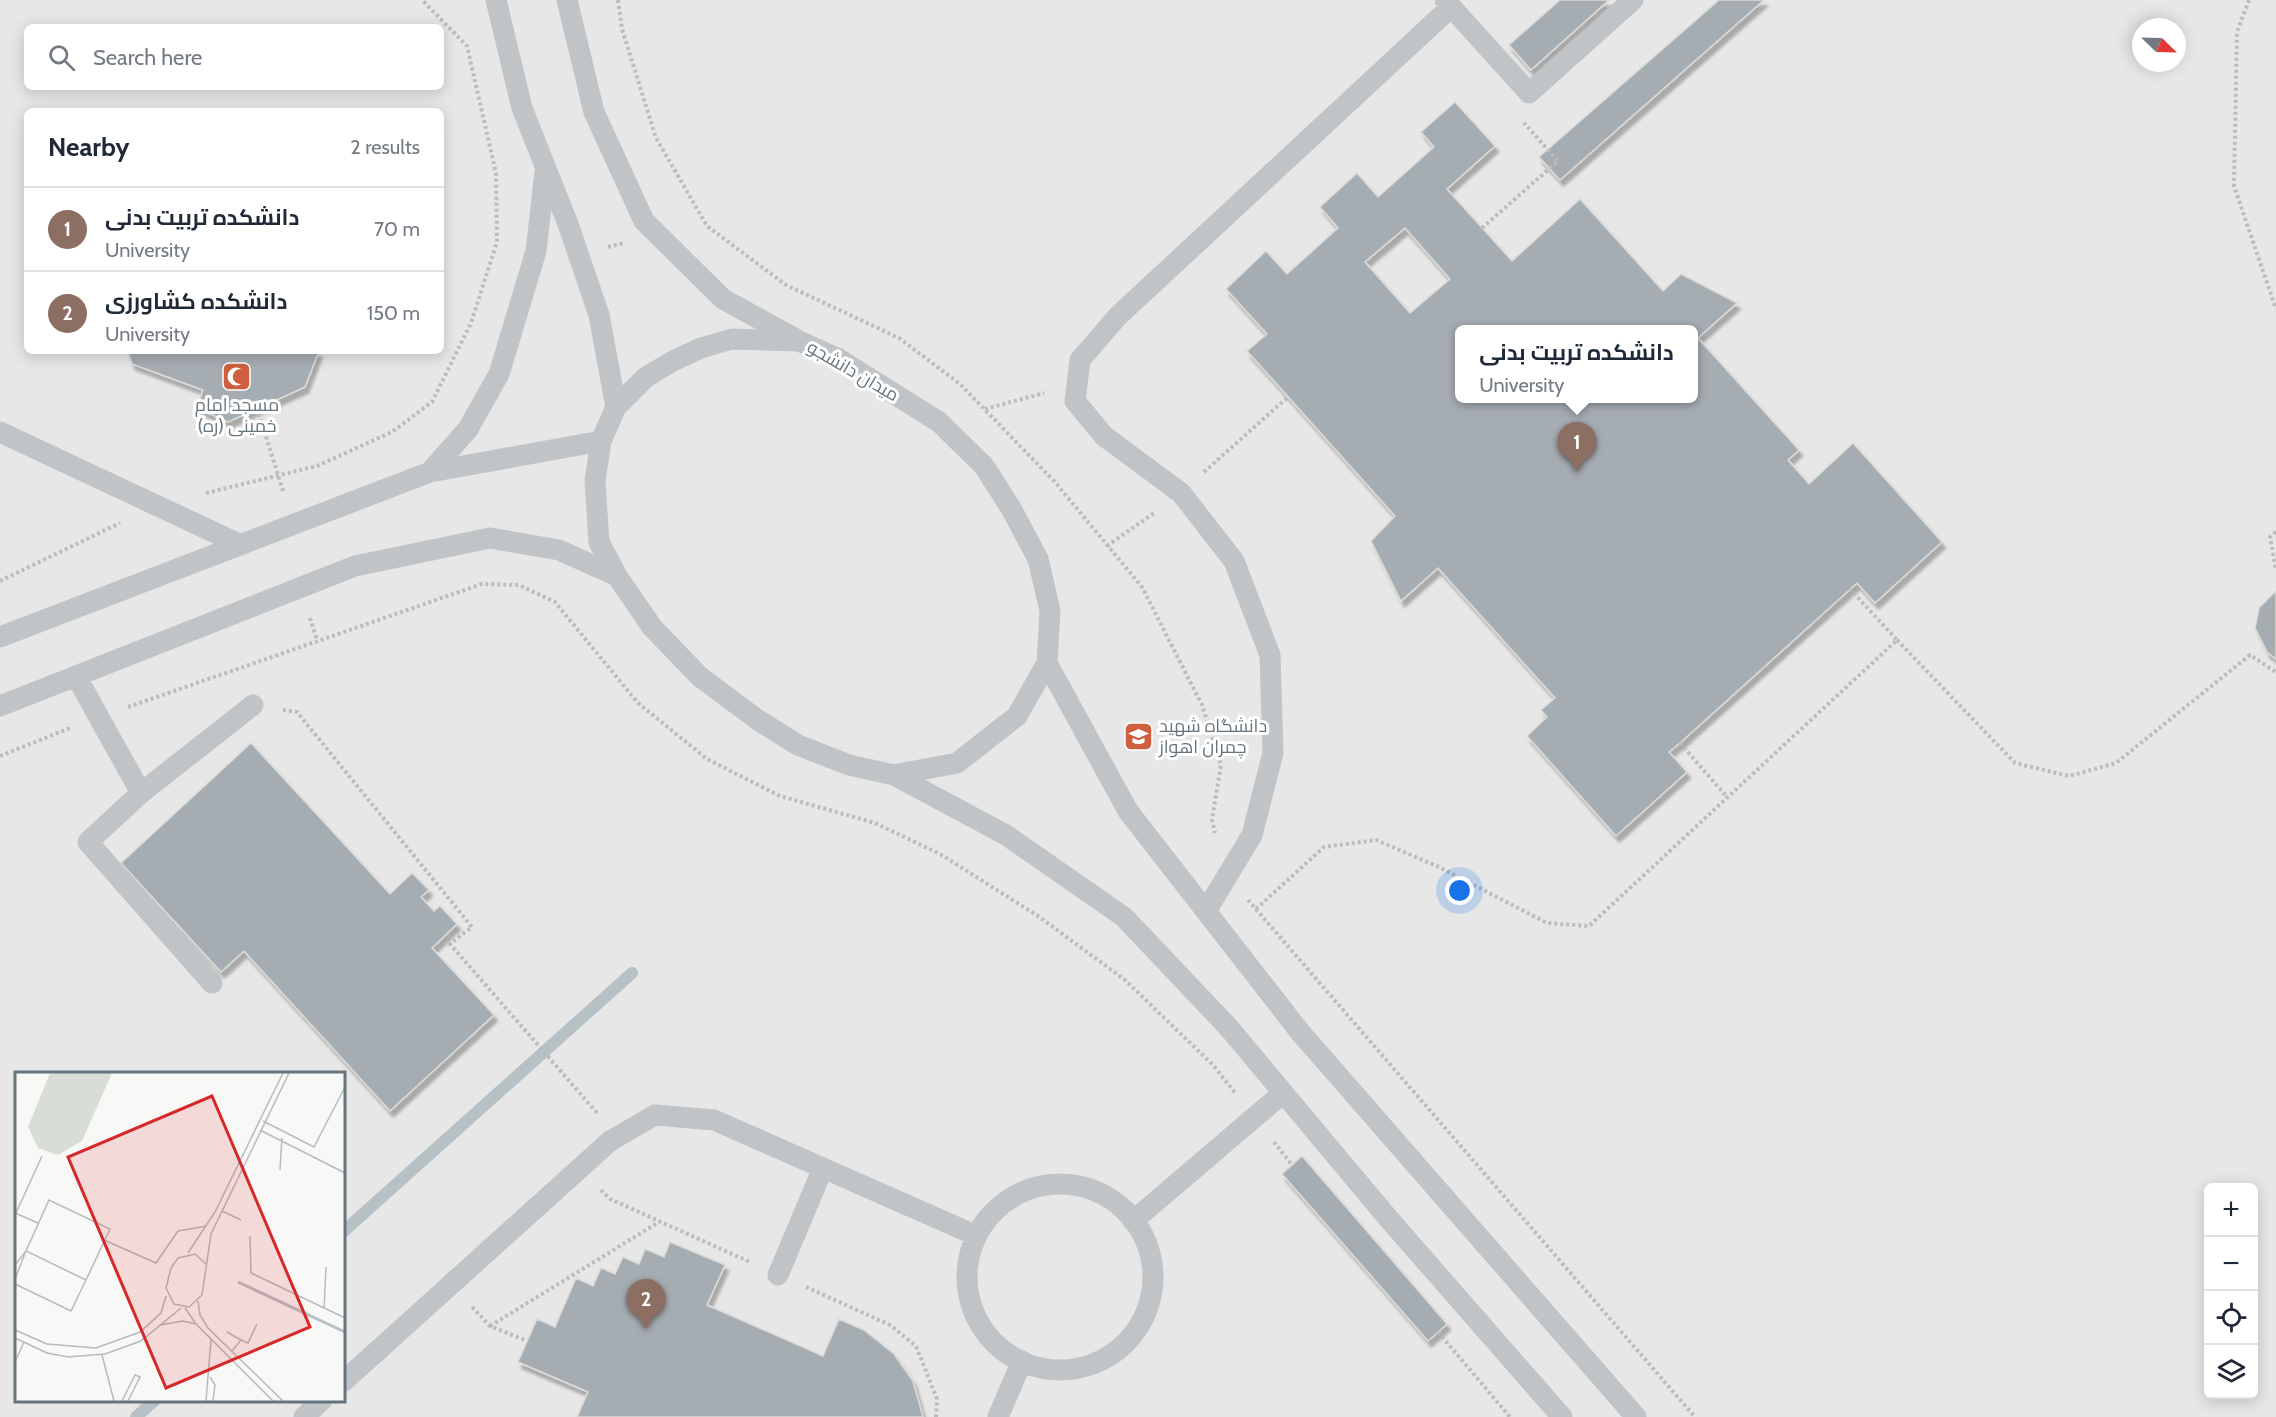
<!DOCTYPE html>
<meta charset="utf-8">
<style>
body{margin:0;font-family:Cabin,Cairo,sans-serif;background:#f2f2f3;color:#1f2937}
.controls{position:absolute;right:18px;bottom:18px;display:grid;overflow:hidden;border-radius:9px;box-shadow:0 3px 15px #0003}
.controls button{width:54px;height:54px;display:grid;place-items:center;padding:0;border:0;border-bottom:2px solid #e0e1e3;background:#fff;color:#1f2937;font:30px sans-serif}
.compass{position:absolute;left:2132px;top:18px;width:54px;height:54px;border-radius:50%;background:#fff;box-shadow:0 3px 15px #0003;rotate:113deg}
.you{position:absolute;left:1460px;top:891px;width:21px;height:21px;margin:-15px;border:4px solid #fff;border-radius:50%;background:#1a73e8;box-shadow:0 0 0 9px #1a73e833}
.badge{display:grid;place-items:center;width:39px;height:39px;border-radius:50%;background:#2563eb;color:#fff;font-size:20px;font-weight:700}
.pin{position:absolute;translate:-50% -50px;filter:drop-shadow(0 2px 3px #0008)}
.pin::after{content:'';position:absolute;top:32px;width:21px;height:18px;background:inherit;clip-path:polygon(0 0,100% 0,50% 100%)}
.popup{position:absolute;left:1455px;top:325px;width:243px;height:78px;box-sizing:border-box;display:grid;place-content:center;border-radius:9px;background:#fff;filter:drop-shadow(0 2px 4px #0005);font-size:20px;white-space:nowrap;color:#747a83}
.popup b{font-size:22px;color:#1f2937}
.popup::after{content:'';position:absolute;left:50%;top:100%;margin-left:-12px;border:12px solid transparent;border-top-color:#fff}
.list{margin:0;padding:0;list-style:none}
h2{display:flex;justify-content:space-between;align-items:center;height:78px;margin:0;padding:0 24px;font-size:26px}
h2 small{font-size:20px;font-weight:400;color:#747a83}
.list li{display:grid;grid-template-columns:39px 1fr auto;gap:18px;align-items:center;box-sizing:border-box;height:84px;padding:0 24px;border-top:2px solid #e0e1e3}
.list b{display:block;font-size:22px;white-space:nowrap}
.list p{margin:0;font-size:20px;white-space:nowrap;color:#747a83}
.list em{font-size:20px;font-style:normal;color:#747a83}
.icon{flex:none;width:33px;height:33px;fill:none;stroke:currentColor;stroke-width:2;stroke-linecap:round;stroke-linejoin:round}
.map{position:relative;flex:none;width:2276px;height:1417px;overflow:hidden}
.search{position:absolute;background:#fff;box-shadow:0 3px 15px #0003;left:24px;top:24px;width:420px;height:66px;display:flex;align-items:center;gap:15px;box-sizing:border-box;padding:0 21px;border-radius:9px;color:#747a83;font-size:22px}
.panel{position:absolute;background:#fff;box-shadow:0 3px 15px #0003;left:24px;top:108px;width:420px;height:246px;border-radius:9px}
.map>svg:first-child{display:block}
.built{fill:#e6e7e6;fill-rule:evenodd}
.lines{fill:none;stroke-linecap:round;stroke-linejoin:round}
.stream{stroke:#b7c1c5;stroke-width:12}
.building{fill:#a6adb2;stroke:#dadad8;stroke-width:1.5;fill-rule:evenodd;filter:url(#shadow)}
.path{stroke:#babdbf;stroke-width:4;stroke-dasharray:3 3;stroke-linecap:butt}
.lane{stroke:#c0c4c7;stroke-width:21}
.labels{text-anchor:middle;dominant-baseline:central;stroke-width:6;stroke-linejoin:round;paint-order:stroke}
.street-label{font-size:18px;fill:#66747e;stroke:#fff}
.poi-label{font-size:18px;fill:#66747e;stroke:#fff}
.inset-river{fill:none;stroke:#b7c1c5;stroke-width:3}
.inset-road{fill:none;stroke:#b5bbbf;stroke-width:1.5}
.view{fill:#d62828;fill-opacity:0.15;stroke:#d62828;stroke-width:3}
.inset-edge{fill:none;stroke:#66747e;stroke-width:3}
</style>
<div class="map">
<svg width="2276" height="1417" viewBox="0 0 2276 1417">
<defs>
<filter id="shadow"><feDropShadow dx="3.5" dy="6" stdDeviation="1.5" flood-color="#0004"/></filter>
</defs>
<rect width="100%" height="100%" fill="#f8f8f6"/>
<!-- built -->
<path class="built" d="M0,0H2276V1417H0ZM27,27H441V87H27ZM2141,27H2177V63H2141ZM27,111H441V351H27ZM1460,330H1694V398H1460ZM16,1074H344V1400H16ZM2208,1188H2254V1394H2208Z"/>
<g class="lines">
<!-- stream -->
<path class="stream" d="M344,1231L632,973
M136,1417L155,1400"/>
</g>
<!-- building -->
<path class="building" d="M1560,0H1609L1531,70L1509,45Z
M1719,0H1764L1560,180L1539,157Z
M1455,102L1495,146L1447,189L1512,261L1580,199L1663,291L1681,274L1737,303L1698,338L1799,450L1788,460L1809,484L1853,443L1942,542L1875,603L1857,583L1680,743L1669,752L1687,772L1616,836L1527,736L1547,717L1541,710L1555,698L1438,568L1401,601L1371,541L1395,516L1247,351L1267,334L1226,289L1266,251L1287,274L1338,228L1320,207L1357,173L1378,197L1434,147L1421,132ZM1405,228L1450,279L1410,313L1365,262ZM1460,330H1694V398H1460Z
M128,351H319L305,387L228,422L197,408L203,390L132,364Z
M2276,591V659L2267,652L2255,628L2259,608Z
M251,743L390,894L412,873L429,890L421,897L434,911L440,906L457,924L432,948L494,1015L390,1111L244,951L221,972L121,863Z
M1302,1156L1447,1324L1428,1341L1282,1174Z
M670,1242L725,1265L707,1305L823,1356L839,1319L864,1330L894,1354L913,1381L923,1417H577L588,1392L518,1362L537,1319L555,1327L576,1278L593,1286L601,1268L615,1274L623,1257L639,1264L645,1249L664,1257Z"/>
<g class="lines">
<!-- path -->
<path class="path" d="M618,0L622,29L656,138L707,226L786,285L899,338L960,384L1054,481L1142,587L1202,705L1221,765L1212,820L1215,833
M2249,0L2237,32L2234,186L2276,309
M1482,228L1558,161L1524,123
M608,247L624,243
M257,408L284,494
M985,409L1044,393
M1204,472L1288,397
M206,493L317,466L392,432L432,402L471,323L497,242L496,173L467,46L422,0
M2276,532L2270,537L2276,570
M1107,546L1154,513
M0,581L120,523
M310,618L317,640
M1897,640L2015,763L2069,776L2116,763L2250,655L2276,672
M128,707L482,584L519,585L555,602L638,703L707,759L780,796L875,823L940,854L1038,916L1125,980L1213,1065L1236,1094
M283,710L297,712L472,927L450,944L598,1114
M1680,743L1727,797
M0,756L70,728
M1248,900L1695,1417
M1256,909L1324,847L1376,840L1439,867L1547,923L1589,926L1897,640L1850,589
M1274,1142L1292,1165
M601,1190L610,1199L750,1262
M806,1287L890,1325L916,1346L937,1399L936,1417
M472,1307L490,1326L527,1341
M490,1326L659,1222
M1438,1332L1510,1417"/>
<!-- lane -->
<path class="lane" d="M496,0L522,108L568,224L599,315L616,407
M567,0L594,112L644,221L723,299L796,339
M1445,0L1529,93L1633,0
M0,432L241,545
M430,472L468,429L499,374L536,251L545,172
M0,637L430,472L601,441
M1047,663L1128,811L1300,1032L1636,1417
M76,676L141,793L253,705
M0,706L355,566L490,538L559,550L617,576
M894,775L957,763L1017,716L1047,663L1050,611L1038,559L1012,510L984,466L939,422L837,358L799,341L732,339L701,348L673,361L646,377L616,407L601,441L595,481L599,542L617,576L652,627L699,676L758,720L798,745L849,765L894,775L1006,835L1124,917L1229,1028L1388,1218L1562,1417
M141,793L88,842L212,983
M1206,911L1252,835L1273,753L1270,655L1234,561L1181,493L1104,436L1075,401L1080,360L1118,316L1451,7
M967 1277a93 93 0 1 1 186 0a93 93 0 1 1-186 0Z
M1133,1221L1283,1093
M778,1275L823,1168
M344,1381L610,1141L655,1115L714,1120L975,1235
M304,1417L322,1400
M998,1417L1022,1361"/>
</g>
<!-- icons -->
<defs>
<symbol id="mosque-square" viewBox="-11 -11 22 22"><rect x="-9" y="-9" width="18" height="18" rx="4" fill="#cf603f" stroke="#fff"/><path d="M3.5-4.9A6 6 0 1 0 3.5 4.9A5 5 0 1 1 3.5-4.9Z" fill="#fff"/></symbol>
<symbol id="university-square" viewBox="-11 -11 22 22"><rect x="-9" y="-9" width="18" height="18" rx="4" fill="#cf603f" stroke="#fff"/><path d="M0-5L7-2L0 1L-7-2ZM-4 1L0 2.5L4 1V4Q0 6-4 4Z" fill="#fff"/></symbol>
</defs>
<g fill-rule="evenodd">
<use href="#mosque-square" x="220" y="360" width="33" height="33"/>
<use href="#university-square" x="1122" y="720" width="33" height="33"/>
</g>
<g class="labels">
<!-- street labels -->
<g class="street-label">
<text transform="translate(853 371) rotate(30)">میدان دانشجو</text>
</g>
<!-- poi labels -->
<g class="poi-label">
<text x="237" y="405">مسجد امام<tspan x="237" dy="21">خمینی (ره)</tspan></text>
<text x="1159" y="726" text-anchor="start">دانشگاه شهید<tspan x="1159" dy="21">چمران اهواز</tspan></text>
</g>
</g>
<!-- overview -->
<g transform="translate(15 1072)">
<rect width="330" height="330" fill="#f8f8f6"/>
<path d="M35,1H97L67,69L43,83L23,76L13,55Z" fill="#d8ddd6"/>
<path class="inset-river" d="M223,210L330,260"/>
<path class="inset-road" d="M248,49L299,75L330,15M245,58L330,101M265,98L267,66M207,139L226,148M0,141L23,151M1,141L27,84M235,164L236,201L330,246M89,168L141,191L163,159L192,154M173,181L200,140L268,1M191,192L180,182L163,186L156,196L151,216L159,232L174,235L187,223L196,162L274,1M0,193L11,179L0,207M0,212L56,239L71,208L95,157L34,128L11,179L71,208M183,229L185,243L193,256L268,329M170,236L181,252L258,329M309,237L311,195M145,253L168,249L181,252M0,258L32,272L81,276L125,260L146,241L151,224M212,260L226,268L217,279M0,266L32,281L53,285L90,282L126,269L166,236M226,268L233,271L242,252M87,283L99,329M0,290L9,270M195,305L200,313L198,329M107,329L120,303L125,305L113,329M191,329L196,268"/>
<path class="view" d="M197,24L295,255L151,316L53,85Z"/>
<rect width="330" height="330" class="inset-edge"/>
</g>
</svg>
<div class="controls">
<button>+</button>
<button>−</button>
<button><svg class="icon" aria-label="locate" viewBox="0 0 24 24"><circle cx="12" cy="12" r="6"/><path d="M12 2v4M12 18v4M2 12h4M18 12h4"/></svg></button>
<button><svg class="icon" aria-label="layers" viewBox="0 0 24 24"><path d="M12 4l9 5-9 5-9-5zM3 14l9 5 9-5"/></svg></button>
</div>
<svg class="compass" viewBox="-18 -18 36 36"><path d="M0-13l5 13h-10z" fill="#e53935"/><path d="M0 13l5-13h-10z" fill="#747a83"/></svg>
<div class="you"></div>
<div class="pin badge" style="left:1577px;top:472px;background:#8d6e63">1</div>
<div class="popup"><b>دانشکده تربیت بدنی</b>University</div>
<div class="pin badge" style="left:646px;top:1329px;background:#8d6e63">2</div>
<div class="search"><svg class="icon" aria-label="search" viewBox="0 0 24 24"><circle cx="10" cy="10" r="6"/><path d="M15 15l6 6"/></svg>Search here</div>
<section class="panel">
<h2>Nearby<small>2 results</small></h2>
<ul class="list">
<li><span class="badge" style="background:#8d6e63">1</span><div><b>دانشکده تربیت بدنی</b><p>University</p></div><em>70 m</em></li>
<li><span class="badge" style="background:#8d6e63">2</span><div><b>دانشکده کشاورزی</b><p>University</p></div><em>150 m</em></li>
</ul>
</section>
</div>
